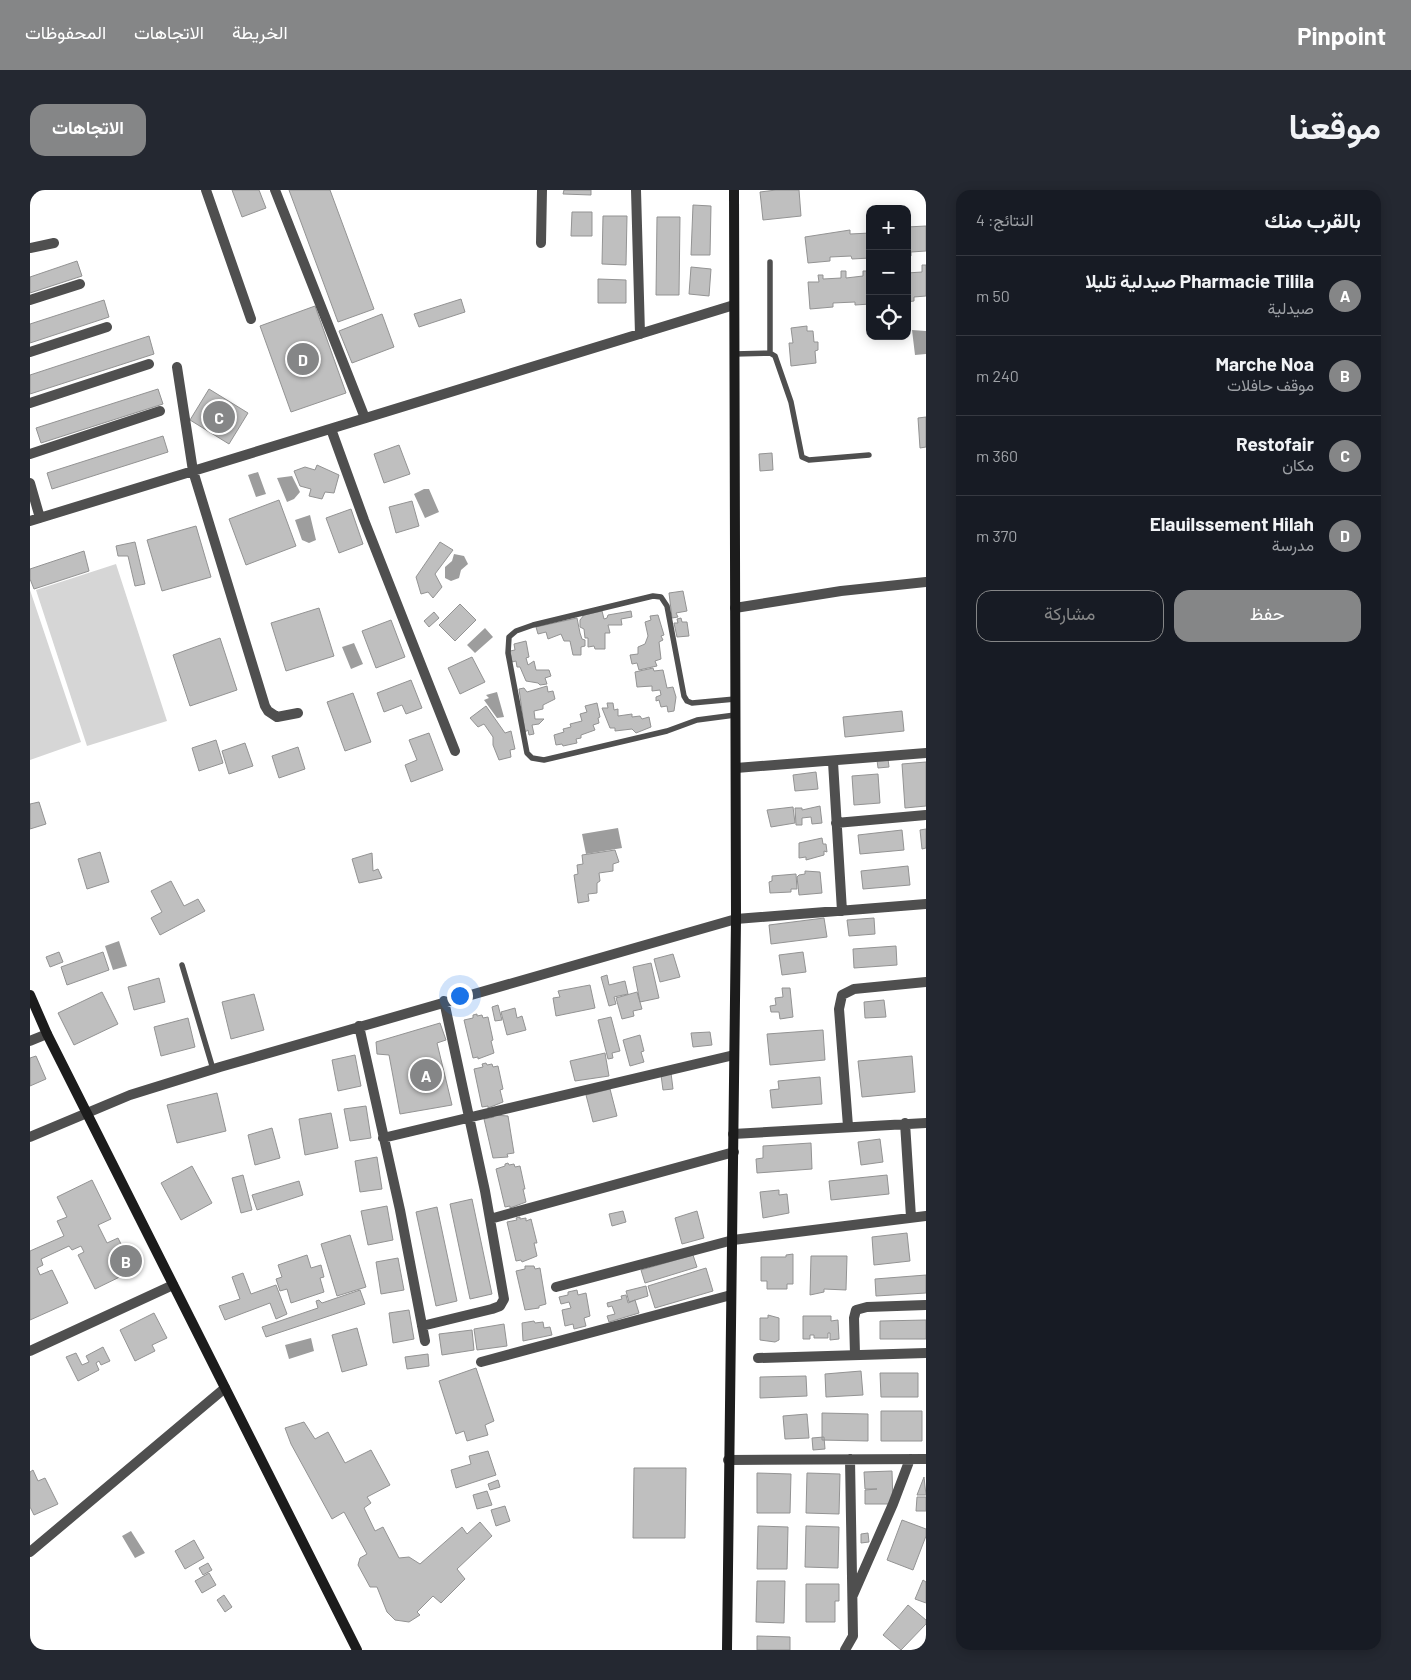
<!DOCTYPE html>
<html lang="ar">
<meta charset="utf-8">
<style>
body{margin:0;font-family:Barlow,Vazirmatn,sans-serif;background:#242831;color:#f1f3f6;direction:rtl}
.controls{position:absolute;right:15px;top:15px;display:grid;overflow:hidden;border-radius:10px;box-shadow:0 2px 12px #0003}
.controls button{width:45px;height:45px;display:grid;place-items:center;padding:0;border:0;border-bottom:1px solid #363941;background:#171b24;color:#f1f3f6;font:25px sans-serif}
.you{position:absolute;left:429px;top:805px;width:18px;height:18px;margin:-12px;border:4px solid #fff;border-radius:50%;background:#1a73e8;box-shadow:0 0 0 8px #1a73e833}
.badge{display:grid;place-items:center;width:32px;height:32px;border-radius:50%;background:#858687;color:#fff;font-size:16px;font-weight:700}
.pin{position:absolute;translate:-50% -50%;border:2px solid #fff;box-shadow:0 1px 5px #0006}
.list{margin:0;padding:0;list-style:none}
h2{display:flex;justify-content:space-between;align-items:center;height:65px;margin:0;padding:0 20px;font-size:21px}
h2 small{font-size:16px;font-weight:400;color:#9ea1a6}
.list li{display:grid;grid-template-columns:32px 1fr auto;gap:15px;align-items:center;box-sizing:border-box;height:80px;padding:0 20px;border-top:1px solid #363941}
.list b{display:block;font-size:19px;white-space:nowrap}
.list p{margin:0;font-size:16px;white-space:nowrap;color:#9ea1a6}
.list em{font-size:16px;font-style:normal;color:#9ea1a6}
.actions{display:flex;gap:10px;padding:15px 20px}
.actions a{flex:1;padding:11px 0;border:1px solid #858687;border-radius:15px;text-align:center;font-size:18px;color:#858687}
.actions .main{background:#858687;color:#fff}
.icon{flex:none;width:28px;height:28px;fill:none;stroke:currentColor;stroke-width:2;stroke-linecap:round;stroke-linejoin:round}
.map{position:relative;flex:none;width:896px;height:1460px;overflow:hidden;direction:ltr;border-radius:15px}
header{display:flex;align-items:center;gap:30px;box-sizing:border-box;height:70px;padding:0 25px;background:#858687;color:#fff}
header strong{font-size:24px}
nav{display:flex;gap:28px;margin-inline-start:auto;font-size:18px}
.intro{display:flex;align-items:center;justify-content:space-between;box-sizing:border-box;height:120px;padding:0 30px}
h1{margin:0;font-size:35px}
.button{padding:12px 22px;border-radius:15px;background:#858687;color:#fff;font-size:18px;font-weight:700}
main{display:flex;gap:30px;padding:0 30px}
aside{flex:1;background:#171b24;border-radius:15px;box-shadow:0 2px 12px #0003}
.map>svg:first-child{display:block}
.green{fill:#d6d6d6}
.water{fill:#9d9d9d}
.building{fill:#bfbfbf;stroke:#939393}
.lines{fill:none;stroke-linecap:round;stroke-linejoin:round}
.lane{stroke:#4f4f4f;stroke-width:5.5}
.street{stroke:#4f4f4f;stroke-width:10}
.secondary{stroke:#1c1c1c;stroke-width:10}
</style>
<header>
<strong>Pinpoint</strong>
<nav><a>الخريطة</a><a>الاتجاهات</a><a>المحفوظات</a></nav>
</header>
<div class="intro"><h1>موقعنا</h1><a class="button">الاتجاهات</a></div>
<main>
<aside>
<h2>بالقرب منك<small>النتائج: 4</small></h2>
<ul class="list">
<li><span class="badge">A</span><div><b>Pharmacie Tilila صيدلية تليلا</b><p>صيدلية</p></div><em>50 m</em></li>
<li><span class="badge">B</span><div><b>Marche Noa</b><p>موقف حافلات</p></div><em>240 m</em></li>
<li><span class="badge">C</span><div><b>Restofair</b><p>مكان</p></div><em>360 m</em></li>
<li><span class="badge">D</span><div><b>Elauilssement Hilah</b><p>مدرسة</p></div><em>370 m</em></li>
</ul>
<div class="actions"><a class="main">حفظ</a><a>مشاركة</a></div>
</aside>
<div class="map">
<svg width="896" height="1460" viewBox="0 0 896 1460">
<rect width="100%" height="100%" fill="#fff"/>
<!-- green -->
<path class="green" d="M86,374L137,531L57,556L6,400Z
M0,400L51,552L0,570Z"/>
<!-- water -->
<path class="water" d="M882,140L896,141V164L885,165Z
M228,282L236,304L226,307L218,285Z
M262,286L270,302L264,309L257,312L247,288Z
M394,299H399L409,322L395,328L384,304Z
M280,325L286,350L279,353L272,350L265,330Z
M424,364L434,366L438,374L431,380L429,388L421,391L415,388V377L422,371Z
M455,438L463,447L445,463L437,455Z
M324,453L333,474L321,479L312,457Z
M467,502L474,527L467,528L454,510L459,508L456,505Z
M588,638L592,658L556,664L552,644Z
M89,751L97,776L83,780L75,756Z
M281,1148L284,1161L259,1169L255,1155Z
M101,1341L115,1363L105,1368L92,1346Z"/>
<!-- building -->
<path class="building" d="M202,0H229L236,18L212,27Z
M259,0H300L344,119L308,132Z
M534,0H561V5L533,4Z
M746,0H769L771,26L733,30L730,2Z
M663,15L681,16L680,65H661Z
M542,22H562V46H541Z
M573,26H597L596,75L572,74Z
M627,27H650L649,105H626Z
M896,36V61L881,62V66L877,67V37Z
M820,40V44L840,43V68L822,69L821,66L800,67V71L778,73L775,47Z
M47,71L52,86L0,103V87Z
M892,75H896V106L884,107V111L877,112V83L892,82Z
M661,77L681,79L679,106L659,104Z
M811,81H816V88L833,86V81H838L840,85V114L825,115V112L803,113V117L780,119L778,92H789L788,85H793V89L811,88Z
M568,89L596,90V113H568Z
M431,109L435,122L389,137L384,124Z
M74,110L79,127L0,153V134Z
M285,116L316,203L261,222L230,136Z
M352,124L364,157L322,173L309,141Z
M777,136V141H783L784,152H788V160L785,161L786,173L761,176L759,153H763L761,138Z
M119,146L124,164L0,204V185Z
M128,199L133,214L11,253L6,238Z
M179,199L218,223L199,254L160,230Z
M896,227V257L890,258L888,228Z
M133,246L138,262L22,299L17,283Z
M369,255L380,284L354,293L344,264Z
M742,263L743,280L730,281L729,264Z
M287,275L309,285L304,303L295,302L292,309L279,306L281,299L270,296L264,281L275,277L285,280Z
M249,310L266,356L216,375L199,329Z
M382,311L389,336L366,343L359,317Z
M321,319L333,354L309,363L296,328Z
M166,336L181,387L132,401L117,350Z
M105,352L115,394L105,396L98,366H88L86,356Z
M410,352L423,360L405,384L412,397L403,408L398,402L391,404L386,387Z
M54,361L59,381L4,399L0,389V379Z
M653,401L657,421L646,423L648,427L642,428L639,403Z
M430,414L446,430L425,451L409,435Z
M289,418L304,466L256,481L241,433Z
M572,421L574,429L577,428L578,425L601,421L602,427L591,429L592,435H578L580,443H575V459H565L564,456L558,457V448H555L554,439L550,437V430L554,425Z
M404,422L409,428L399,437L394,431Z
M628,425L634,445L631,446L633,450L629,452L631,469L625,471L627,476L609,480L607,473L602,474L600,465L608,464V457L615,454L618,446L615,432L621,430L620,426Z
M547,428L550,443L552,449L555,450V456L551,457V465H543L540,451H534L531,444L518,449L516,442L508,444L506,437Z
M651,428L652,432H657L659,446L647,447L644,433H648L647,429Z
M361,430L375,467L346,478L332,441Z
M190,448L207,500L160,516L143,465Z
M496,451L499,467L496,468L498,475L504,471L506,480H519L521,486L515,488L517,494L510,495L508,493L496,491L490,477H487L486,471L482,472L480,461L485,460L484,454Z
M442,467L455,492L430,504L418,478Z
M623,478L624,481L633,480L637,498L643,497L646,507L644,521L638,522L637,516L631,517L629,510L626,511V507L631,505L630,500L622,501V496L607,497L605,482Z
M381,490L392,518L376,524L372,515L354,522L347,503Z
M517,496L518,502L523,501L525,509L513,515V519L504,521L505,529H514L509,534L502,535L504,544L499,545L498,540L495,542L489,499L494,498L497,502Z
M323,503L341,552L315,561L297,512Z
M567,513L570,527L568,528L569,533L563,535L565,540L551,545V548L546,549L547,553L533,556L532,554L526,555L524,545L534,542L533,539L541,537L540,534L552,531L550,524L557,522L555,516Z
M577,513H583L584,520L588,519V526L602,524V527L610,526L612,529L619,527L621,537L606,543L602,539L585,541V538H580L572,518H578Z
M456,516L475,543L481,541L485,559L480,560L481,567L469,570L463,555V547L454,534L448,537L440,528Z
M872,521L874,541L815,547L813,527Z
M399,543L413,580L381,592L375,575L387,570L379,550Z
M186,550L193,573L169,581L162,558Z
M215,553L223,576L199,584L192,561Z
M268,557L275,579L249,588L242,566Z
M858,569L859,577L848,578L847,570Z
M896,572V616L875,618L872,574Z
M786,582L788,599L765,601L763,585Z
M848,584L850,613L824,615L822,586Z
M9,612L16,634L0,639V614Z
M790,616L792,633L782,634L781,627L772,628V635H766L765,618H772V620Z
M763,617L765,633L741,637L737,620Z
M896,639V658L892,659L890,640Z
M872,640L874,660L830,664L828,645Z
M792,648L793,654H796L797,662L794,661V665L776,670V667L769,668V653Z
M585,660L589,672L583,674V681L569,683L570,691L567,693V703L558,704L559,711L548,713L544,685L548,684L547,675L553,674L552,665Z
M70,662L79,692L57,699L48,669Z
M342,663L343,681L348,679L352,688L329,693L322,669Z
M878,676L880,695L833,699L831,681Z
M775,681L790,682L792,703L769,705L767,687L769,685L775,684Z
M766,684L767,699H761V702L740,703L739,692L742,691V686Z
M141,691L154,716L168,709L175,721L130,745L121,728L132,722L121,701Z
M794,728L797,747L741,754L739,735Z
M844,728L845,744L819,746L817,730Z
M866,756L867,775L824,778L823,759Z
M29,762L33,772L20,777L16,767Z
M73,762L79,780L37,795L31,777Z
M773,762L776,782L752,785L749,765Z
M643,764L650,787L630,792L624,769Z
M621,773L629,808L610,812L603,777Z
M577,785L579,795L595,791L598,804L584,807L586,814L579,816L571,787Z
M129,788L135,812L104,820L98,797Z
M560,795L565,818L526,826L523,808L530,807L528,801Z
M752,798H760L763,827L750,829L749,822H741L740,816L746,815L745,808L753,807Z
M72,802L88,834L44,855L28,823Z
M607,802L612,819L603,821L604,826L592,829L586,808Z
M224,804L234,840L201,849L192,812Z
M854,810L856,827L835,828L834,812Z
M468,815L472,830L465,831L462,817Z
M485,818L487,828L492,826L496,840L477,845L471,822Z
M447,824V826L452,825L453,828L458,827L463,850L461,851L464,863L448,869V867L443,868L434,830L443,828V825Z
M581,827L590,861L582,863L583,868L578,869L568,830Z
M158,828L165,857L131,866L124,837Z
M410,833L416,850L407,853L422,915L370,924L359,865L347,864L346,852Z
M793,840L795,870L740,875L737,844Z
M680,842L682,855L663,857L661,843Z
M610,845L614,861L611,862L614,872L600,876L593,850Z
M575,863L579,886L545,891L540,871Z
M325,865L331,896L308,901L302,870Z
M6,866L16,889L0,896V868Z
M882,866L885,902L832,907L828,871Z
M456,873L457,875L462,874L463,877L468,876L473,899L470,900L473,912L458,918V916L452,917L444,879L453,877L452,874Z
M641,883L643,899L633,900L631,885Z
M790,887L792,914L742,918L740,900L749,899L748,891Z
M580,899L587,926L563,932L556,905Z
M187,903L196,941L147,953L137,915Z
M336,916L341,948L320,951L314,919Z
M301,923L308,958L275,965L269,929Z
M463,925L478,926L484,963L477,964L478,967L463,968L454,929L464,927Z
M242,938L250,968L225,975L218,945Z
M850,949L853,972L831,975L828,952Z
M781,953L782,979L727,983L726,969L733,968V956Z
M347,967L352,999L330,1002L325,971Z
M478,973L479,975L484,974L485,977L490,976L495,999H493L496,1012L480,1018V1016L475,1017L466,979L475,976V974Z
M162,976L182,1013L151,1030L131,993Z
M213,985L222,1020L211,1023L202,988Z
M857,985L859,1004L801,1010L799,991Z
M62,990L81,1029L68,1035L77,1053L88,1048L104,1080L65,1099L48,1065L54,1062L51,1056L42,1060L39,1056L11,1069L13,1075L7,1078L10,1085L22,1080L38,1113L0,1130V1061L34,1046L27,1031L37,1027L27,1007Z
M269,991L273,1005L227,1020L222,1005Z
M749,1000V1005L757,1004L759,1023L733,1028L730,1002Z
M442,1009L462,1104L440,1109L420,1014Z
M357,1016L363,1050L338,1055L331,1021Z
M407,1017L427,1111L406,1116L386,1022Z
M593,1021L596,1032L582,1036L579,1024Z
M667,1021L674,1048L652,1054L645,1028Z
M490,1027V1029L496,1028V1031L501,1029L507,1053H504L507,1066L492,1072L491,1070L486,1071L477,1032L487,1030L486,1028Z
M877,1043L880,1071L844,1075L842,1047Z
M320,1045L336,1097L307,1106L291,1054Z
M763,1064V1094H757V1099H737V1091H731V1067H756V1065Z
M277,1065L281,1078L291,1075L294,1087L290,1088L294,1102L261,1113L257,1099L250,1101L246,1089L252,1087L248,1075Z
M663,1065L667,1077L615,1093L611,1080Z
M781,1066H817L816,1100L794,1099V1102L780,1105Z
M368,1068L374,1100L351,1104L346,1072Z
M495,1076H504L505,1079L510,1078L516,1114L509,1116V1118L495,1120L486,1081L495,1079Z
M676,1078L683,1101L625,1118L618,1096Z
M213,1083L221,1104L246,1095L257,1124L246,1129L240,1113L195,1130L189,1116L210,1109L202,1087Z
M896,1085V1103L846,1106L845,1089Z
M616,1096L618,1106L599,1112L596,1101Z
M330,1100L335,1114L236,1147L232,1137L288,1118L286,1111L289,1110L292,1113Z
M547,1100L548,1105L556,1103L560,1126L554,1128L556,1136L544,1139L543,1134L535,1136L532,1120L541,1118L539,1112L531,1114L529,1107L538,1105V1102Z
M596,1105L598,1113L605,1110L609,1123L579,1132L577,1126L585,1124L582,1116L578,1117L577,1113L592,1109L591,1106Z
M379,1120L384,1149L363,1153L359,1123Z
M124,1123L137,1148L122,1155L125,1161L105,1171L90,1140Z
M738,1125L749,1128V1150L745,1152L730,1150V1128H738Z
M773,1126H801V1131L808,1130L809,1149L800,1150V1143H798V1148H784V1145H780V1149H773Z
M896,1130V1149H850V1131Z
M504,1131L505,1133L513,1132L514,1138L520,1137L522,1145L493,1151L492,1133Z
M474,1134L477,1156L447,1160L444,1139Z
M327,1138L337,1175L312,1182L302,1145Z
M442,1140L444,1160L412,1165L409,1144Z
M73,1157L80,1171L71,1175L69,1171L66,1173L69,1180L48,1191L36,1167L46,1163L52,1175L59,1172L56,1166Z
M398,1164L399,1176L377,1179L375,1167Z
M446,1178L464,1231L455,1235L458,1245L437,1251L434,1241L426,1244L409,1191Z
M831,1181L833,1205L796,1207L795,1184Z
M850,1183H888V1207H851Z
M776,1186L777,1206L730,1208V1187Z
M851,1221H892V1251H851Z
M792,1223L838,1224V1251L792,1250Z
M777,1224L779,1248L755,1249L753,1226Z
M274,1232L285,1249L298,1242L315,1273L341,1260L360,1295L337,1307L341,1313L334,1318L345,1341L353,1337L369,1368L379,1367L390,1374L432,1337L437,1344L450,1332L462,1346L427,1379L435,1389L411,1413L403,1406L387,1422L390,1425L379,1432L365,1430L357,1422L347,1397H340L328,1375L330,1368L337,1364L314,1322L302,1329L261,1254L255,1238Z
M794,1247L795,1259L783,1260L782,1248Z
M458,1261L466,1285L426,1298L421,1280L441,1274L439,1266Z
M604,1278H656L655,1348H603Z
M3,1280L8,1291L15,1288L28,1314L4,1325L0,1317V1282Z
M862,1281L863,1314H835V1300L847,1299H835L834,1282Z
M727,1283L761,1284L760,1323H727Z
M777,1283L810,1284L809,1324L776,1323Z
M894,1287L896,1305H887Z
M468,1290L470,1297L460,1300L458,1294Z
M457,1301L462,1315L447,1319L443,1305Z
M887,1307H896V1321H886Z
M475,1316L480,1331L466,1336L461,1320Z
M872,1330L896,1339V1346L883,1380L857,1370Z
M728,1336L758,1337L757,1379H727Z
M776,1336L809,1337L808,1378L775,1377Z
M838,1343L839,1352L831,1353V1344Z
M164,1350L174,1368L155,1379L145,1361Z
M178,1373L182,1380L173,1385L169,1378Z
M179,1383L186,1395L172,1403L165,1391Z
M893,1390L896,1392V1413L885,1409Z
M727,1391H755L754,1433L726,1432Z
M776,1394H809V1411H805V1432H776Z
M194,1405L202,1417L195,1422L187,1410Z
M878,1415L896,1430V1434L871,1460L853,1445Z
M727,1446L760,1447V1460H727Z"/>
<g class="lines">
<!-- lane -->
<path class="lane" d="M740,72V163
M704,164L740,163L745,166L761,212L772,267L779,270L839,265
M705,509L662,513L657,511L654,506L637,416L631,407L623,406L503,435L486,441L479,447L478,463L497,563L502,568L514,570L637,541L667,530L705,525
M152,775L183,879"/>
<!-- street -->
<path class="street" d="M176,0L221,129
M245,0L335,228
M606,0L610,144
M511,53L512,0
M0,58L24,53
M0,110L50,94
M0,162L77,137
M147,177L163,281L235,516L238,521L247,527L268,523
M0,213L119,174
M301,239L334,330L425,561
M0,264L130,221
M0,293L10,328
M0,331L704,115
M705,418L811,401L896,392
M803,572L812,721
M706,578L896,563
M806,633L896,625
M329,836L370,1020L395,1151
M0,851L17,844
M875,933L881,1027
M818,936L809,819L812,805L824,799L896,792
M703,944L896,933
M0,947L100,905L190,877L706,729L896,714
M353,948L704,865
M460,1029L704,962
M526,1097L703,1050L896,1026
M392,1136L462,1119L470,1116L474,1109L455,1001L414,811
M0,1161L143,1095
M825,1164L824,1128L826,1120L837,1117L896,1115
M728,1168L896,1163
M451,1172L701,1105
M698,1270L896,1269
M0,1362L195,1198
M823,1405L863,1314L880,1269
M815,1460L823,1446L820,1269"/>
<!-- secondary -->
<path class="secondary" d="M0,805L17,844L327,1460
M697,1460L706,729L704,0"/>
</g>
</svg>
<div class="controls">
<button>+</button>
<button>−</button>
<button><svg class="icon" aria-label="locate" viewBox="0 0 24 24"><circle cx="12" cy="12" r="6"/><path d="M12 2v4M12 18v4M2 12h4M18 12h4"/></svg></button>
</div>
<div class="you"></div>
<div class="pin badge" style="left:396px;top:885px">A</div>
<div class="pin badge" style="left:96px;top:1071px">B</div>
<div class="pin badge" style="left:189px;top:227px">C</div>
<div class="pin badge" style="left:273px;top:169px">D</div>
</div>
</main>
